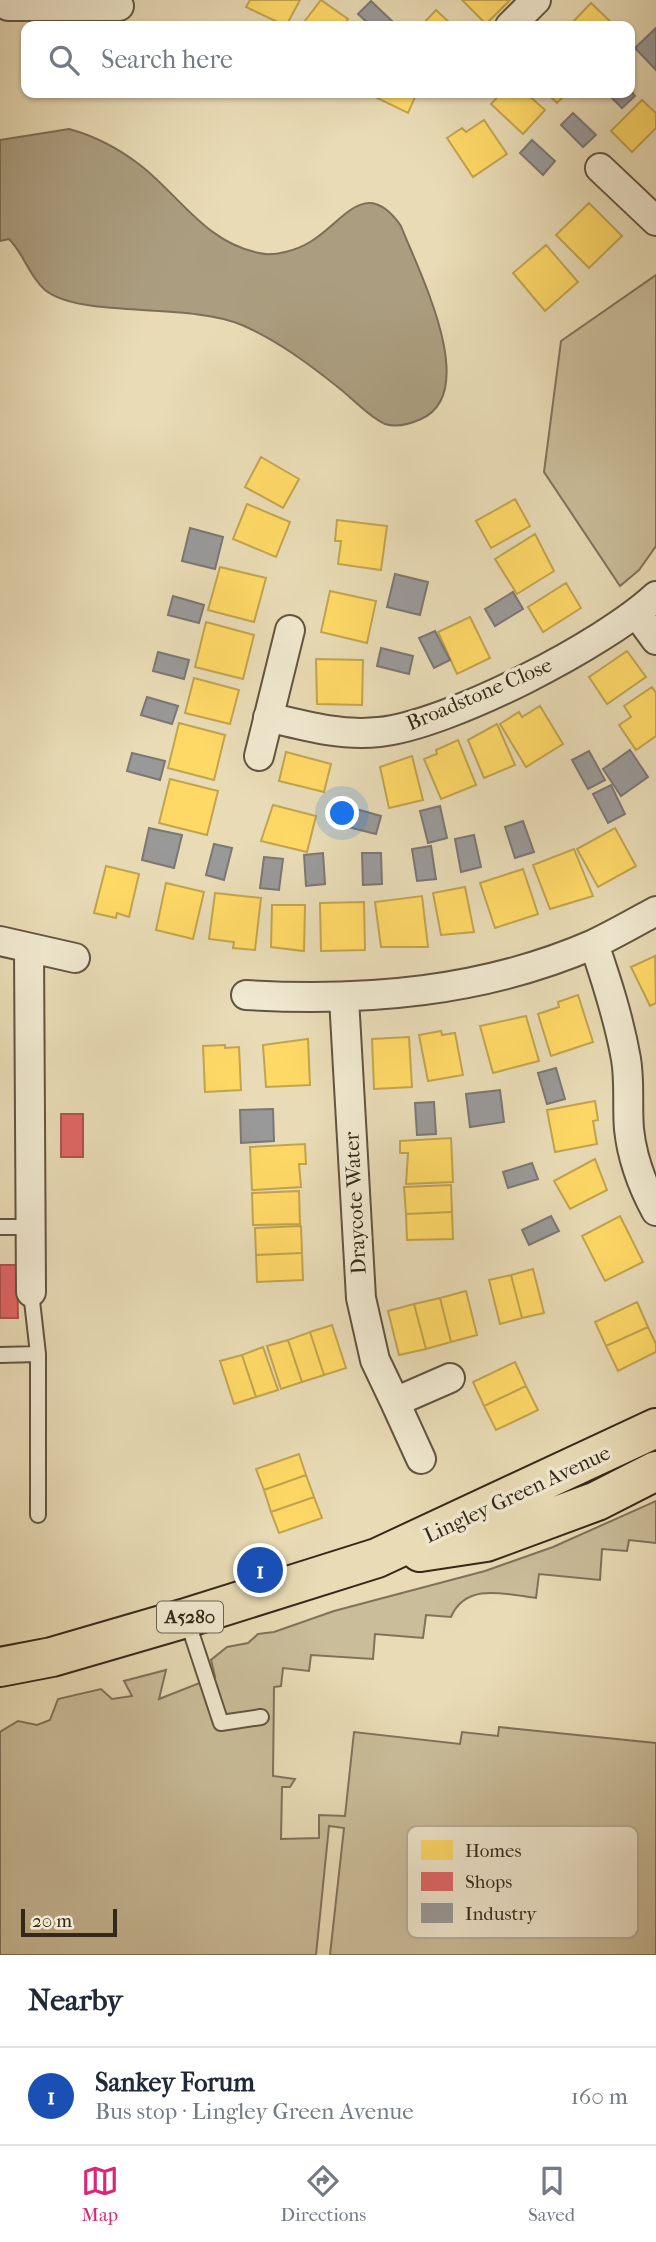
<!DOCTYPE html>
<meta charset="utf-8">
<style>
body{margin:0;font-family:"IM FELL French Canon",serif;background:#f6f6f7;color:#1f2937}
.scale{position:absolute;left:21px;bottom:18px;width:96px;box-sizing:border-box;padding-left:7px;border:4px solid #352819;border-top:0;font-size:19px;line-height:24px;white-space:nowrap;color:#352819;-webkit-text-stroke:5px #f0e8cf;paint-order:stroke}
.you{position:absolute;left:343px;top:814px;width:24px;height:24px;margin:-18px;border:5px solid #fff;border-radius:50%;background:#1a73e8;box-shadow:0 0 0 10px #1a73e833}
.badge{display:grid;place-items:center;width:46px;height:46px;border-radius:50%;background:#db2777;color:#fff;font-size:23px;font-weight:700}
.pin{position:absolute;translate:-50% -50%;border:4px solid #fff;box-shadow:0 2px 7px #0006}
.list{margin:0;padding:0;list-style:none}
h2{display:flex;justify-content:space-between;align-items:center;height:91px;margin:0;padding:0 28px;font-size:30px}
h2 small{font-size:23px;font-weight:400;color:#747a83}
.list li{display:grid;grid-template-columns:46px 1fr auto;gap:21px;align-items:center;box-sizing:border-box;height:98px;padding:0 28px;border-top:2px solid #e0e1e3}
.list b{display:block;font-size:26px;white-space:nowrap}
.list p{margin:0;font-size:23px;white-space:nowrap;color:#747a83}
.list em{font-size:23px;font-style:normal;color:#747a83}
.icon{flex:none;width:38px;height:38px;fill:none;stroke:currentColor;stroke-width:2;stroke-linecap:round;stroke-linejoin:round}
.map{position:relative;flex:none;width:656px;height:1955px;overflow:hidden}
.search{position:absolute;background:#fff;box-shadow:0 2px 5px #0004;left:21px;right:21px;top:21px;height:77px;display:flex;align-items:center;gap:18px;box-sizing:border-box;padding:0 24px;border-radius:14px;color:#747a83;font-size:26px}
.sheet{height:189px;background:#fff}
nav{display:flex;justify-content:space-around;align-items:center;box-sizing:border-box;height:98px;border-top:2px solid #e0e1e3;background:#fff;font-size:19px;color:#747a83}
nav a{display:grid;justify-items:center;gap:4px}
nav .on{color:#db2777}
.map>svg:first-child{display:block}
.green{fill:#cabd9a;stroke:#80725a;stroke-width:2}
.water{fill:#ab9e80;stroke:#7c6f57;stroke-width:2}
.homes{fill:#ffd966;stroke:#c2a44f;stroke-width:2}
.shops{fill:#e06666;stroke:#ad534f;stroke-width:2}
.industry{fill:#999;stroke:#7b7773;stroke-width:2}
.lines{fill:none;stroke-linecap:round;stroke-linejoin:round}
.service-casing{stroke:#625540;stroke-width:18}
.minor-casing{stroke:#625540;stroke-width:32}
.primary-casing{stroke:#352819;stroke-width:42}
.service{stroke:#f0e8cf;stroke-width:14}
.minor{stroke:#f0e8cf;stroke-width:28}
.primary{stroke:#e8dbb5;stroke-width:38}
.labels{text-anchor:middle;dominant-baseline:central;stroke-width:7;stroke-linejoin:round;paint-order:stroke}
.shield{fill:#f0e8cf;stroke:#6d6250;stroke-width:2}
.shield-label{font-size:19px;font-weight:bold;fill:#352819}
.street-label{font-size:21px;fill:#352819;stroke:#f0e8cf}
.key{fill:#f0e8cf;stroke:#b8ae98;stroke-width:2}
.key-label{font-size:19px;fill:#352819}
</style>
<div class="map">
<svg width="656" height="1955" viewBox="0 0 656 1955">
<rect width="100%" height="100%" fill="#e8dbb5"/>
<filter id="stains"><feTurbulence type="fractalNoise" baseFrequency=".00286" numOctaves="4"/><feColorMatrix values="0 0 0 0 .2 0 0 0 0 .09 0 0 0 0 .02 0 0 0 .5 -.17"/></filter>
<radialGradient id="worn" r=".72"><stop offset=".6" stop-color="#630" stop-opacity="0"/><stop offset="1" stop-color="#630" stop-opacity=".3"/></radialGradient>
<!-- green -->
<path class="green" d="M656,275V546L639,570L620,586L544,472L561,341Z
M656,1501V1543L629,1540L627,1551L602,1549L600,1580L539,1574L536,1598C505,1594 466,1582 451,1617L426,1615L423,1638L375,1634L373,1659L311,1655L309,1671L283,1668L281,1686L274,1687L273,1776L295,1779L290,1787H282L281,1839L319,1838V1815L345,1816L354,1732L460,1744L462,1732L498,1736L499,1727L656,1743V1955H330L344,1828L329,1826L316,1955H0V1732L18,1721L37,1725L50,1720L58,1699L101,1689L112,1699L132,1696L124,1681L166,1670L159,1699L215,1677L211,1660L227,1647L248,1643L258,1634L274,1632L334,1611L485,1571L553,1547Z"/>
<!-- water -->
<path class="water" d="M69,129C95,136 118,148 140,165C180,196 205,242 259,253C274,257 297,250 310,242C342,224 365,174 401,226C417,268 482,392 421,419C410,424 398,428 385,424C370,418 353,399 339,388C309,364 278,341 242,325C189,302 81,319 45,290C29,276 24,254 9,239L0,241V140Z"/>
<!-- homes -->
<path class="homes" d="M250,0H300L286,26L246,7Z
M321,0L348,19L343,26H301Z
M462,0H510L486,24Z
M591,3L615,26H569Z
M436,10L453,26H421Z
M367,93H411L415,97L408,113Z
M501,93H526L545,110L523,134L491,104Z
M547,93H567L557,103Z
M642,100L656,113V128L632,152L611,131Z
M484,120L507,154L473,177L447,138L462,128L466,132Z
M589,203L622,236L589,268L556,235Z
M546,245L578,282L545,311L513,273Z
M261,457L299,479L283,508L245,487Z
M515,499L530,526L491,548L476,521Z
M247,504L290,522L276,557L233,539Z
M337,520L387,526L381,570L338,564L341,541H335Z
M535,534L554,571L517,594L495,559Z
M220,567L266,578L254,622L208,610Z
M566,583L581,608L543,632L528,607Z
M330,591L376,601L367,643L321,632Z
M470,617L490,658L457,674L438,632Z
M206,622L254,635L243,679L195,667Z
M627,651L646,677L607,704L589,677Z
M316,659L363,660L362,705L317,704Z
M194,678L239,690L230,724L185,713Z
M652,687L656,693V736L636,750L619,725L631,717L624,706Z
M540,706L563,744L526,767L500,724L519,712L522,717Z
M179,723L225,735L214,780L168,768Z
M497,724L515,765L484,778L468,740Z
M458,740L476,785L441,799L424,759L437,754L436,750Z
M286,752L331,764L324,792L279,781Z
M412,756L423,800L389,808L380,767Z
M170,779L218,791L207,835L159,823Z
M273,805L316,816L307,852L261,841Z
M615,828L636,866L598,887L577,849Z
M574,849L593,896L550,909L533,865Z
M106,866L139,874L129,917L117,913L116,918L94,913Z
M523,869L538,914L495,928L480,883Z
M166,883L204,892L193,939L156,930Z
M465,887L474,932L441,935L433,893Z
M215,893L261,898L255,950L233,948L234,942L209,939Z
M422,896L428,947H381L375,902Z
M364,902L365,950L321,951L320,903Z
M272,905H305L304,951L271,947Z
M655,956L656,1003L650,1006L631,967Z
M578,995L593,1042L551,1056L538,1014L559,1007L558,1002Z
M526,1016L539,1061L493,1073L480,1026Z
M441,1031L442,1035L455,1033L463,1075L428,1081L419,1035Z
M409,1037L412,1087L374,1089L372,1039Z
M308,1039L310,1085L266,1087L263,1045Z
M225,1045V1048L239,1047L241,1090L205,1092L203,1046Z
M595,1101L598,1120L593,1121L597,1144L555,1152L547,1110Z
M451,1138L453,1182L406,1184L408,1153H400V1141Z
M305,1144L306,1164H299L301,1187L252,1190L250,1147Z
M595,1159L607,1190L570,1209L554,1181Z
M451,1185L452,1212L406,1214L404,1187Z
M299,1191L300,1224L253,1225L252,1193Z
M452,1212L453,1239L407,1240L406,1214Z
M620,1216L643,1262L605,1281L582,1236Z
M301,1226L302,1253L256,1255L255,1228Z
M302,1253L303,1280L257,1282L256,1255Z
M533,1269L544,1313L522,1318L511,1275Z
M511,1275L522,1318L500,1324L489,1280Z
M466,1291L477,1335L451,1342L440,1298Z
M440,1298L451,1342L426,1349L414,1304Z
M637,1302L648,1327L606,1346L595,1322Z
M414,1304L426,1349L399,1355L388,1311Z
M332,1325L346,1368L324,1375L310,1332Z
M648,1327L656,1344V1352L618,1371L606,1346Z
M310,1332L324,1375L302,1382L288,1340Z
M288,1340L302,1382L281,1389L267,1346Z
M263,1347L278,1390L256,1397L242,1355Z
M242,1355L256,1397L234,1404L220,1361Z
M515,1362L526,1386L484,1406L473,1382Z
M526,1386L538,1410L496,1430L484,1406Z
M299,1454L306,1475L264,1490L256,1469Z
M306,1475L314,1497L271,1512L264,1490Z
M314,1497L322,1518L279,1533L271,1512Z"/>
<!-- shops -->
<path class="shops" d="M61,1114H83V1157H61Z
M0,1265H17L18,1318H0Z"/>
<!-- industry -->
<path class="industry" d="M371,1L394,23L390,26H371L358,14Z
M656,28V70L635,48Z
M630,90L635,96L622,108L607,93H630Z
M573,113L596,135L583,147L561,125Z
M532,140L555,161L543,175L520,153Z
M190,528L223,537L215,569L182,561Z
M395,574L428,582L420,615L387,607Z
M513,592L523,609L495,626L485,609Z
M173,596L204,605L199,623L168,615Z
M435,631L450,660L434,668L419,638Z
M381,648L413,656L409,674L377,666Z
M158,652L189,660L184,679L153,671Z
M147,697L178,706L172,724L141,715Z
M630,750L648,777L621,796L603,769Z
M589,751L605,780L588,789L572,760Z
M132,753L165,761L160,780L127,771Z
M611,785L625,814L608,823L593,794Z
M440,806L447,838L428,843L420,811Z
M349,807L381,816L376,834L344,826Z
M523,821L534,852L515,858L505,827Z
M149,828L182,835L174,868L142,860Z
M474,835L481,867L461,872L455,839Z
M214,844L232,848L224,880L206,875Z
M431,846L436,879L417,881L412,849Z
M323,853L325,884L306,886L304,855Z
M362,853H381L382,884L363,885Z
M264,857L283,859L279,890L260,888Z
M556,1068L565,1099L547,1104L538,1073Z
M500,1090L504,1122L470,1127L466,1094Z
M434,1102L436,1134L417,1135L415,1103Z
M273,1109L274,1141L241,1143L240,1110Z
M532,1163L538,1179L508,1188L503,1172Z
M551,1216L559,1231L529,1245L522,1230Z"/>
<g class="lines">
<defs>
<path id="service" d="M0,1227H31
M38,1354V1515
M0,1355L38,1354L31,1292
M187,1620L221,1723L261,1717"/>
<path id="minor" d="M8,6H119
M510,26L536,0
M600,168L656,221
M637,614L656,640
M268,717C305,726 341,736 379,732C449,725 605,644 656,596
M259,756L290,630
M0,941L75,958
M594,944C607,982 619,1019 626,1059C630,1082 627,1106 629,1129C632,1158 642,1185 656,1211
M29,948L31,1292
M246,995C365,1002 484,992 594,944C615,934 636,922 656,911
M344,998L361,1298L375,1360L395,1402
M421,1459L395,1402L450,1378"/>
<path id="primary" d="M420,1552L486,1542L597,1501L656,1471
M0,1667L52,1657L186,1618L377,1558L656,1428"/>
</defs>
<!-- service casing -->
<use href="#service" class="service-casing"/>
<!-- minor casing -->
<use href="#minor" class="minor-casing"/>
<!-- primary casing -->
<use href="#primary" class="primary-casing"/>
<!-- service -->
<use href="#service" class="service"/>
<!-- minor -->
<use href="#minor" class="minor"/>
<!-- primary -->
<use href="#primary" class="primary"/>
</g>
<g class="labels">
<!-- shield labels -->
<rect class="shield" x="157" y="1601.5" width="66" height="31" rx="5"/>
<g class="shield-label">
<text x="190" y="1617">A5280</text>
</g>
<!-- street labels -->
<g class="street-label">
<text transform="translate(479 694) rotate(-23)">Broadstone Close</text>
<text transform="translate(355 1203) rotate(-93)">Draycote Water</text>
<text transform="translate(517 1494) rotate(-25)">Lingley Green Avenue</text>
</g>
</g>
<!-- legend -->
<rect x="407" y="1826" width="231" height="112" rx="10" class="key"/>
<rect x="421" y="1840" width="32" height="20" fill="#ffd966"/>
<rect x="421" y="1872" width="32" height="19" fill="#e06666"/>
<rect x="421" y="1903" width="32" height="20" fill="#999"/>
<g class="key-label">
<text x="465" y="1857">Homes</text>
<text x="465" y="1888">Shops</text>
<text x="465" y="1920">Industry</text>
</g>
<rect width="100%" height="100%" filter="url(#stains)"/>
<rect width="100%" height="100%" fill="url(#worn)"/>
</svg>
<div class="scale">20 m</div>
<div class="you"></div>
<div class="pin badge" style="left:260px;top:1570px;background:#1a4fb4">1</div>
<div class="search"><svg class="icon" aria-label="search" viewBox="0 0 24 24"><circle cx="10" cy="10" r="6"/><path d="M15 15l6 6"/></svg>Search here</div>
</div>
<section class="sheet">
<h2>Nearby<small></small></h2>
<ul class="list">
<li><span class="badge" style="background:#1a4fb4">1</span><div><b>Sankey Forum</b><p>Bus stop · Lingley Green Avenue</p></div><em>160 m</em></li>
</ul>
</section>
<nav>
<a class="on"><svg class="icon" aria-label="map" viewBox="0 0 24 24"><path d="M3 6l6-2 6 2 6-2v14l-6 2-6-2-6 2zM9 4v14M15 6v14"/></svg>Map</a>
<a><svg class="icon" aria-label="directions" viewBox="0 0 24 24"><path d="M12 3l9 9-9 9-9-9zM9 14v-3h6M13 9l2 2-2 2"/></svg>Directions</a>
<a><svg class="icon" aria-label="saved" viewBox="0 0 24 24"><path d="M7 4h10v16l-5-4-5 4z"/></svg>Saved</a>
</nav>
